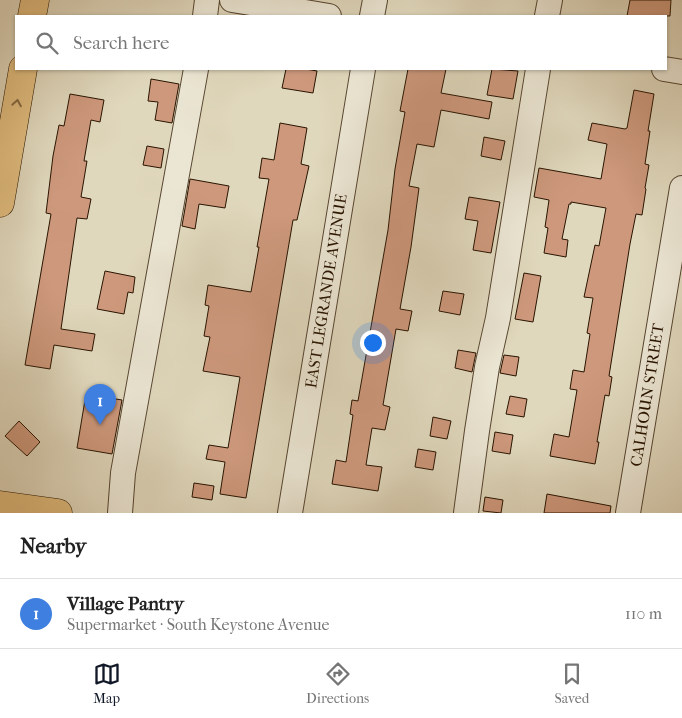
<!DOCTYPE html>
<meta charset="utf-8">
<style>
body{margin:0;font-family:"IM FELL French Canon",serif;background:#f2f2f2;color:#222}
.you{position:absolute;left:372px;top:342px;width:18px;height:18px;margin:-12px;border:4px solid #fff;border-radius:50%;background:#1a73e8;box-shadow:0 0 0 8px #1a73e833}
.badge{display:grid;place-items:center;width:32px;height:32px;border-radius:50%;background:#111827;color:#fff;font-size:16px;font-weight:700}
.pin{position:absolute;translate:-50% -41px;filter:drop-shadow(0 1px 2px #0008)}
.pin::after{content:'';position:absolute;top:26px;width:18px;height:15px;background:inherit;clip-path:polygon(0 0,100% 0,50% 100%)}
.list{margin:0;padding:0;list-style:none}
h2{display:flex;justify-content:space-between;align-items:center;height:65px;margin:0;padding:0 20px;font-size:21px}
h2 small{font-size:16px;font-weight:400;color:#767676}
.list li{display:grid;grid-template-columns:32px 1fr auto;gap:15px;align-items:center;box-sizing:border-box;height:70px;padding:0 20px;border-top:1px solid #e0e0e0}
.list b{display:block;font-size:19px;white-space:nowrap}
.list p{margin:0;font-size:16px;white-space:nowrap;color:#767676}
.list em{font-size:16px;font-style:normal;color:#767676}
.icon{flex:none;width:28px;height:28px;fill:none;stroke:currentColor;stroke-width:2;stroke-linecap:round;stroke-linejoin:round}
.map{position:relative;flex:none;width:682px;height:513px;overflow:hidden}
.search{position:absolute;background:#fff;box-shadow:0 1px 4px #0004;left:15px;right:15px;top:15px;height:55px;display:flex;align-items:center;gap:12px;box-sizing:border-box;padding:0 18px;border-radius:0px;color:#767676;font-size:19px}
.sheet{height:135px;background:#fff}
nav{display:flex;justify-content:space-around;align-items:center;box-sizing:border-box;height:70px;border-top:1px solid #e0e0e0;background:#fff;font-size:14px;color:#767676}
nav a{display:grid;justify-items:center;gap:2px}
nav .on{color:#111827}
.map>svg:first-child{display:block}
.building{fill:#cd987c;stroke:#281401}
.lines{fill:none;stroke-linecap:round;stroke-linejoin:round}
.minor-casing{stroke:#564530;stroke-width:26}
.major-casing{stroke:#281401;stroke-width:29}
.minor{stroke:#ebe6d4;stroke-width:24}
.major{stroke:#e0bc7e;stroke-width:28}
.oneway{stroke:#846840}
.labels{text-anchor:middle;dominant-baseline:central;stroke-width:4.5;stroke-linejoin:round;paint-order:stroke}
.street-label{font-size:16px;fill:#281401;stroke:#ebe6d4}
</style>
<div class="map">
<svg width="682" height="513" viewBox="0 0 682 513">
<rect width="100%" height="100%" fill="#e0d8bd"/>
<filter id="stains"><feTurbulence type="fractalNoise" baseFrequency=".004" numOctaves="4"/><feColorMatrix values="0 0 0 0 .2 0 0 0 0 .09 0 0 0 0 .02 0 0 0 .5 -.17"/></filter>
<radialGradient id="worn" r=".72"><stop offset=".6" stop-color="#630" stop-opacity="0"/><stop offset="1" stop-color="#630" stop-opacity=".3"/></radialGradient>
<!-- building -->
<path class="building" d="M630,0H671L670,16H627Z
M286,69H306L317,71L313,93L282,88Z
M408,69H446L441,93L492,102L489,119L441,110L434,147L417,144L409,186L419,188L411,247L400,309L412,311L408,331L396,329L383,405L390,407L385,430L372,428L366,465L382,467L378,491L332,484L336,460L346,462L353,415L350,414L352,400L358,401L388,230L395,169L405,112L400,111Z
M492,69L518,71L513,99L487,95Z
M151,79L179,84L172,123L155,120L158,102L148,101Z
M634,90L654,94L648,131H650L645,164L649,165L645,188L646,189L642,215L636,214L630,244L609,376L612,377L609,396L605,395L597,442H599L595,464L550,456L554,434L569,437L577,390L570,389L573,370L584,372L590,334L587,333L593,298L584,297L595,245L599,246L606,208L571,202V204H569L562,239L568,240L566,257L544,253L548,228L545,227L549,200L534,197L539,168L601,179L607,144L588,140L592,123L625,129L627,128Z
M70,94L104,100L100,122L91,120L84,161H87L81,197L91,199L87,219L77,218L61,329L95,334L92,351L54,345L50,369L25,365L51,214L46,213L53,156L59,125L64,126Z
M280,123L307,128L301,164L309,166L297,220H293L246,498L220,494L225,462L206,459L209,445L228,448L240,377L203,371L210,337L204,336L209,306L205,305L208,285L251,292L259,247H257L269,179L259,178L262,158L274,160Z
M484,137L505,141L501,160L481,156Z
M147,146L164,149L161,168L143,165Z
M190,179L229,186L225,208L199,204L195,229L182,226Z
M469,197L500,202L491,253L473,250L478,221L465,219Z
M105,271L135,277L133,293L128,292L124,314L97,309Z
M524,273L541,276L533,322L515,319Z
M443,291L464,294L460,315L439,311Z
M458,350L476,353L472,372L455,368Z
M504,355L519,357L516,376L500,373Z
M86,394L122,400L112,454L77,448Z
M510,396L527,399L524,417L506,414Z
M433,417L451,421L447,439L430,436Z
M19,421L40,442L27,456L5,436Z
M495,432L513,435L510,454L492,451Z
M418,449L436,452L433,470L415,467Z
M194,483L214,486L212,500L192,497Z
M547,494L611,506L610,513H544Z
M485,497L503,500L501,513L483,511Z"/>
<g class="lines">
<defs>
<path id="minor" d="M232,0L329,16
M205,16L207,0
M372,16L375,0
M547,16L550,0
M664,69L682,72
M120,513L123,473L196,69
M290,513L363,69
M466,513L477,431L487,367L498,318L538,69
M628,513L682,188"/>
<path id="major" d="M32,16L35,0
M0,203L23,69
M0,505L58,513"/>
</defs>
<!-- minor casing -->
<use href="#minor" class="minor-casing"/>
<!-- major casing -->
<use href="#major" class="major-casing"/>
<!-- minor -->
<use href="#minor" class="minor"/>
<!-- major -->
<use href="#major" class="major"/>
</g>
<!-- one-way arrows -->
<defs><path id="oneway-chevron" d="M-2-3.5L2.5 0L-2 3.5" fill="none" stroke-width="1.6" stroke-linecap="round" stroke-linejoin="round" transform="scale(1.25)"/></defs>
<use class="oneway" href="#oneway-chevron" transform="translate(17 103) rotate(-80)"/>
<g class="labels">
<!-- street labels -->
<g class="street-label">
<text transform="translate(326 291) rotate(-81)">EAST LEGRANDE AVENUE</text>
<text transform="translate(647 395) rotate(-81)">CALHOUN STREET</text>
</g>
</g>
<rect width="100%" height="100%" filter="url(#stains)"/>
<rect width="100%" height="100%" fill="url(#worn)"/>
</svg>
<div class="you"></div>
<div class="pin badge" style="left:100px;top:425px;background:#3f7fe0">1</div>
<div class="search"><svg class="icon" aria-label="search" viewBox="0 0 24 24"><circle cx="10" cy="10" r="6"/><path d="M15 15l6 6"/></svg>Search here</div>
</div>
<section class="sheet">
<h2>Nearby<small></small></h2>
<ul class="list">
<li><span class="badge" style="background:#3f7fe0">1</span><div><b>Village Pantry</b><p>Supermarket · South Keystone Avenue</p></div><em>110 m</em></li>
</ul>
</section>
<nav>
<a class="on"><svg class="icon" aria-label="map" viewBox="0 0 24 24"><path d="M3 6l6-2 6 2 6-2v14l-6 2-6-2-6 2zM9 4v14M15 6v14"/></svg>Map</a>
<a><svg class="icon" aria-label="directions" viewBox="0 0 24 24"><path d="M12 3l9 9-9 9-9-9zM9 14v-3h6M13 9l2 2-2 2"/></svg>Directions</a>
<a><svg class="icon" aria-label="saved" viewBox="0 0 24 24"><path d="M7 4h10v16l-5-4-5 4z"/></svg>Saved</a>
</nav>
